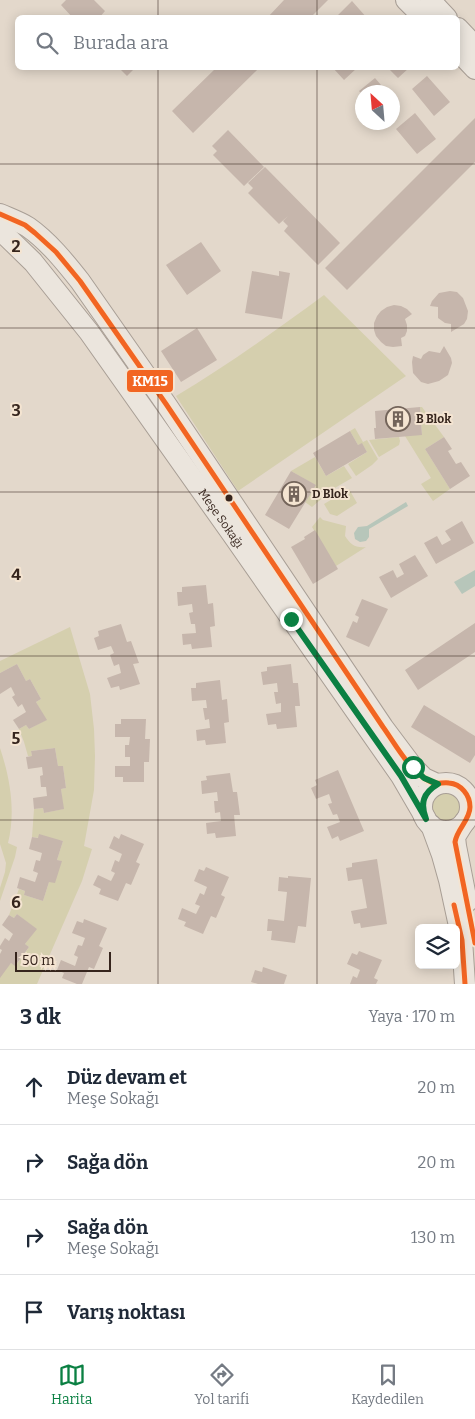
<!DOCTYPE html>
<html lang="tr">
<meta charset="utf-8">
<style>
body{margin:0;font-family:Bitter,serif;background:#f2f2f3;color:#1f2937}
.controls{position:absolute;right:15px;bottom:15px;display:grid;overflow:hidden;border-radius:8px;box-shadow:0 2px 12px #0003}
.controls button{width:45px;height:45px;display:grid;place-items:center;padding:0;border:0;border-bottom:1px solid #e0e1e3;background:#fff;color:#1f2937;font:25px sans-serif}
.compass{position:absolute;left:355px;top:85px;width:45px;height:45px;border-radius:50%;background:#fff;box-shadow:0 2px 12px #0003;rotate:334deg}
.scale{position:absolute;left:15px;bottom:12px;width:96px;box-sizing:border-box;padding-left:5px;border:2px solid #36251d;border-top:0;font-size:14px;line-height:18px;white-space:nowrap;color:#36251d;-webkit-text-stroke:4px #f4e4d1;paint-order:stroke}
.stop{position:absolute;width:15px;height:15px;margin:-11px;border:4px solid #0b8043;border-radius:50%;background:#fff}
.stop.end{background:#0b8043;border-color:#fff;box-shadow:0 1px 5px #0008}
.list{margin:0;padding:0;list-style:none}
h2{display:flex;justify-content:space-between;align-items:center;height:65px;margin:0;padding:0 20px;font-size:21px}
h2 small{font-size:16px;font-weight:400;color:#747a83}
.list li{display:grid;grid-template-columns:32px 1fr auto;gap:15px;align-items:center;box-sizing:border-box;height:75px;padding:0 20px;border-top:1px solid #e0e1e3}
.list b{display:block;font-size:19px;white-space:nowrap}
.list p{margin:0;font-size:16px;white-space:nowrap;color:#747a83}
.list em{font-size:16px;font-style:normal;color:#747a83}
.icon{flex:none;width:28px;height:28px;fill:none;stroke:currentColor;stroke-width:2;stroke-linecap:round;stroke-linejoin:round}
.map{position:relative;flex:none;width:475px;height:984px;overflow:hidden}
.search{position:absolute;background:#fff;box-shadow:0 2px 12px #0003;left:15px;right:15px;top:15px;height:55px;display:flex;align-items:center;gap:12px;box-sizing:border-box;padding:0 18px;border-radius:8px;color:#747a83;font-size:19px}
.sheet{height:365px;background:#fff}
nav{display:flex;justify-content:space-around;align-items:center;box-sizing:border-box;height:70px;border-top:1px solid #e0e1e3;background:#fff;font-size:14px;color:#747a83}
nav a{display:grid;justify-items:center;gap:2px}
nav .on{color:#0b8043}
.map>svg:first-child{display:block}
.green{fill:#d5cfae}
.water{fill:#b7c6ba}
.building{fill:#c6b6ac}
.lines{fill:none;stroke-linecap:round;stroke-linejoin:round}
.minor-casing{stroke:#a89e95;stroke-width:22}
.minor{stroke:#ebe5dd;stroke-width:20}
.bus-1-casing{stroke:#f4e4d1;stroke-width:9}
.bus-1{stroke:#f26522;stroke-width:5}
.route{stroke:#0b8043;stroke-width:6}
.grid{fill:none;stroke:#36251d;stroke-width:1;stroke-opacity:0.55}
.bus-dot{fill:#36251d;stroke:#f4e4d1;stroke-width:2}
.labels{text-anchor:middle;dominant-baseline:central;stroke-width:4;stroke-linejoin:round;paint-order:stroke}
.poi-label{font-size:12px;font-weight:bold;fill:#36251d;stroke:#f4e4d1;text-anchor:start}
.street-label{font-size:12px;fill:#36251d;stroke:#f4e4d1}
.grid-label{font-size:16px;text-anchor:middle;font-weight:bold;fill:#36251d;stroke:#f4e4d1;stroke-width:4;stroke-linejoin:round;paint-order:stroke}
.line-badge{stroke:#f4e4d1;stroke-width:2}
.badge-label{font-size:14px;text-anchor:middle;font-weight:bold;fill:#fff}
</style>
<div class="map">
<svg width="475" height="984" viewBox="0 0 475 984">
<rect width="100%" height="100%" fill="#e3d8cb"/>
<!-- green -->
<path class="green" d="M324,295L406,376L238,491L176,396C228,365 275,331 324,295Z
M420,407H422L444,437L425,449L450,489L433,501L421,484L431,478L405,436L422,434Z
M355,428L363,442L367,440L378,459L372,465L356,476L348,464L367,452L362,444L358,445L350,431Z
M399,437L400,441L399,445L379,457L369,440Z
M315,457L326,476L344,466L352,478L333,489L312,507L305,502L315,485L291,471Z
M349,489L357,503L337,516L330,514L324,504Z
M320,517L323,520L346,526L345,536C351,545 355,548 366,547L336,566L312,527Z
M70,627L90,694L94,729L95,756L94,790L84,846L92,849L82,881L37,984H0V975L11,963L16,965L29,947L25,944L36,929L17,914L14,918L9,915L19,889L25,891L24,895L43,901L49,882L61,861L57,860L63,841L32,837L34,809L43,808L44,813L63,809L61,789L66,788L63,766H58L55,748L31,751L32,756H28L24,742L19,729L26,725L29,729L46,720L36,702L41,699L30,679L26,681L17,664L0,673V661Z
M0,748C10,778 16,811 8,843L17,847L15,857L0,901V888L5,872L6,863L0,844Z
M430 805a16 16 0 1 1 32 0a16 16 0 1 1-32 0Z"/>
<!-- water -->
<path class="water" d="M406,502L408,506L369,529V537L366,541L360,542L355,539L354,533L358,527L367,526Z
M475,570V586L462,594L454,582Z"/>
<!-- building -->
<path class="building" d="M66,0H94L105,11L99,18H73L61,5Z
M284,0H328L310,18H267Z
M352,1L367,18H339L337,16Z
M119,68H135L127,76Z
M216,68H259L193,133L172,111Z
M333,68H357L344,80Z
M388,68H409L398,78Z
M427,76L450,102L434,116L412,89Z
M375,78L387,92H362V95L359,91Z
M415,113L436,139L417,154L396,129Z
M475,118V162L347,290L325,268Z
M228,130L264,167L244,186L213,155L217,151L212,146Z
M265,167L340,243L318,265L284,231L288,226L283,221L288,216L279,224L248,193L253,188L248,183Z
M201,242L221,271L187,295L166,265Z
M252,271L279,276V271L290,273L282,319L245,313Z
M450,291L457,292L463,298L468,311L467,319L464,324L451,332V324L445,323L438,318V307L430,306L432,301L439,293Z
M394,305L401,306L407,309L412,314L405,319L407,325V331L405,336L401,338L402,346L393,347L386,346L381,342L376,336L374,330V323L377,316L381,311L387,307Z
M197,328L217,360L181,382L161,351Z
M444,346L451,358L452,363L448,375L439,381L428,384L421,382L413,373L412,362L413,356L421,359L423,355L429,351L440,353Z
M420,407L422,435L375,439L374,428H376L375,411Z
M350,431L358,445L362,443L367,452L326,476L313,453Z
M444,437L452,449L448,451L456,464L461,462L470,476L450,489L425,449Z
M291,471L316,485L289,529L265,515Z
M462,521L474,543L436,564L424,543L437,536L442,545L451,540L445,531Z
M315,530L338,569L313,584L291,547L305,539L304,537Z
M415,555L428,576L391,598L379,577L393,570L397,578L404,574L399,564Z
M206,585L208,604L213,603L215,626L210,627L212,647L192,649L191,644L183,645L182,634L196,633L195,624H191L189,613L193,612L192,604L178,606L177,592H182V587Z
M362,599L388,609L369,647L346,637L353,621L357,623L359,617L355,615Z
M475,623V652L418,690L405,670Z
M121,624L127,642L131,641L139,663L133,664L140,684L120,690L119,686L111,688L107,678L121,673L119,664L114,666L110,655L114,653L111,646L98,650L94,638L99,636L98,631Z
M17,664L26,681L30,679L41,699L36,702L47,720L29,729L26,725L19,729L13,720L26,712L22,704L18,707L12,697L15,695L11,687L0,694V673Z
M291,664L293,683H298L300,706H295L297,727L277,729L276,724L268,725L266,714L281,712V703L276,704L274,692H278L277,683L263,685L261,672L267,671V667Z
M220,680L222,700L227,699L229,722L224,723L226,743L206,745L205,740L197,741L196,730L210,728L209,719L205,720L203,708H207L206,700L192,701L191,688H196V683Z
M424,705L475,736V755L470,763L411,727Z
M121,719H146L145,739H150L149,762H144V782H123V777H115V766H130V757H125V745H129L130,737H115V724H121Z
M55,748L58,766H63L66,788L61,789L64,809L44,813L43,808L34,809L33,798L47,796L46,787H41L40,776L43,775L42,767L28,769L26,757L32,756L31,751Z
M338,770L364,831L340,841L338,836L332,839L327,827L340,822L337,814L333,815L328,804L332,803L329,794L316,799L311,788L317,785L315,780Z
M230,773L233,792H237L240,815H234L236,836L216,838L215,833L207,834L206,823L221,821L220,812L215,813L214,801H218L217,792L202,794L201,781L207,780L206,776Z
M39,834L63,841L57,860L62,861L55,883L49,882L43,901L24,895L25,891L17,888L20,877L35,882L38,873L33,871L36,860L40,861L42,853L29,849L32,837L38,838Z
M121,834L144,844L136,862L140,864L131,885L126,883L118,901L99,894L101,889L93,885L98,875L111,881L115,873L111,871L115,860L119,862L122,854L109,848L114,836L119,839Z
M377,859L387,924L361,928L360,923L354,924L351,911L367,908L362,879L348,881L346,868L352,867V863Z
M206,867L229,877L221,895L225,897L216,918L211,916L203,934L184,926L186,922L178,919L182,908L196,914L200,906L195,904L200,893L204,895L207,887L194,881L199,869L204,871Z
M288,876L311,878L306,927L298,926L295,943L271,940L272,931H267L268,919L284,921L287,892L278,891L279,877L288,878Z
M17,914L37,929L25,944L29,947L15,966L11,963L0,978V954L2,950L0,949V946L5,938L9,941L13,934L2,925L9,915L14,918Z
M84,919L107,928L99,946L103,948L94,969L89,967L82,984H77L62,978L64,973L57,970L61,960L75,966L78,957L74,955L78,945L82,946L85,938L72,933L77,921L83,923Z
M359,951L382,960L374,978L378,980L376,984H350L353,976L357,978L360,970L347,964L352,953L357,955Z
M263,967L287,975L284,984H258L251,982L255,970L262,972Z"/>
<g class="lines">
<defs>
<g id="minor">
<path d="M406,0L424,18"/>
<path d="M430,0L447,18"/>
<path d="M458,28L475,46"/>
<path d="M458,51L475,69"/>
<path d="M0,214C9,218 20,222 28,227C48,241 65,262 80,281L166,404L383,727L413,767L424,778L437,784"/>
<path id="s1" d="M0,230L33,262L89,332L232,534L401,776L426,819"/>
<circle cx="446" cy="807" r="24"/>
<path d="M465,821L455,837L456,846L467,902"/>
<path d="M431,825L442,855L449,880L462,940L465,984"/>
</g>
</defs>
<!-- minor casing -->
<use href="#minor" class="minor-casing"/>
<!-- minor -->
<use href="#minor" class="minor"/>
<defs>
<path id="bus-1" d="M0,214L25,225L35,233L56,252L80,281L166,404L383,727C396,745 409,771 431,782C437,785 442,782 449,783C461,784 470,795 470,807C470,820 457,829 455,842L475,943
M454,905L462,940L465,984"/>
</defs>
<!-- bus-1 casing -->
<use href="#bus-1" class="bus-1-casing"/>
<!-- bus-1 -->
<use href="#bus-1" class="bus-1"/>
</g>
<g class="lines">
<!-- route -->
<path class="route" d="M291,619L401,776L426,819C420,803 423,793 438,784L424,778L413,767"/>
</g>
<!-- grid -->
<path class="grid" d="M158,0V18M317,0V18M158,68V984M317,68V984M0,164H475M0,328H475M0,492H475M0,656H475M0,820H475"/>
<!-- icons -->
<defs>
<symbol id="building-ring" viewBox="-11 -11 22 22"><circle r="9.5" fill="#f4e4d1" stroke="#73645a" stroke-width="1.5"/><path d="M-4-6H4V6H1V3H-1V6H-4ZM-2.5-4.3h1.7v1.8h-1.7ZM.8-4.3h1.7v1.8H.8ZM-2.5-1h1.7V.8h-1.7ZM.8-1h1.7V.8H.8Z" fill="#73645a"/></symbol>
</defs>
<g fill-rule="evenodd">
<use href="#building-ring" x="384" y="405" width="28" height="28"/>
<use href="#building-ring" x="280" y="480" width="28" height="28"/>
</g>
<!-- markers -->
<circle class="bus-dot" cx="229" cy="498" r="4.5"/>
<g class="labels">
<!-- poi labels -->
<g class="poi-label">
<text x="416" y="419">B Blok</text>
<text x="312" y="494">D Blok</text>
</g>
<!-- street labels -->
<g class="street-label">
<text stroke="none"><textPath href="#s1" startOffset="364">Meşe Sokağı</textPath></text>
</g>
</g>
<g class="grid-label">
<text x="16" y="252">2</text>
<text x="16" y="416">3</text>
<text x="16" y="580">4</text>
<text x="16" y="744">5</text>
<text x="16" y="908">6</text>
</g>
<rect class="line-badge" x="126" y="369" width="48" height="24" rx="5" fill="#f26522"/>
<g class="badge-label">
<text x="150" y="386">KM15</text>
</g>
</svg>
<div class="controls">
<button><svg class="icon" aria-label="layers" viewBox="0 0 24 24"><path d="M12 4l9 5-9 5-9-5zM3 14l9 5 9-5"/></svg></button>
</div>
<svg class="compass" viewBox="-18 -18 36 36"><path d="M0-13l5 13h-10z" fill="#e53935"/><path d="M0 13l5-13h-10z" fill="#747a83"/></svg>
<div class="scale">50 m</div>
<div class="stop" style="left:413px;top:767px"></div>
<div class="stop end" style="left:291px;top:619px"></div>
<div class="search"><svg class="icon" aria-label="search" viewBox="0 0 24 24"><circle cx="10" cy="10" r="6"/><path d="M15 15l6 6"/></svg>Burada ara</div>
</div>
<section class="sheet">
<h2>3 dk<small>Yaya · 170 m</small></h2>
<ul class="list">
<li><svg class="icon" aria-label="ahead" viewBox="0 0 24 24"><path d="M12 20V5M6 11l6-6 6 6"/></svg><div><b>Düz devam et</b><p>Meşe Sokağı</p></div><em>20 m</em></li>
<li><svg class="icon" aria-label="right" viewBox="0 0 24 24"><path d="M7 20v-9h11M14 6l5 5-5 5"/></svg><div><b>Sağa dön</b></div><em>20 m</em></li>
<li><svg class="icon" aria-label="right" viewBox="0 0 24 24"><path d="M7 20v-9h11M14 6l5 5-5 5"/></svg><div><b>Sağa dön</b><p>Meşe Sokağı</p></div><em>130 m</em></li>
<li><svg class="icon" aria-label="arrive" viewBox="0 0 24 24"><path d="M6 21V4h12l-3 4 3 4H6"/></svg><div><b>Varış noktası</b></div></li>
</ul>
</section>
<nav>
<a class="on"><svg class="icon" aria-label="map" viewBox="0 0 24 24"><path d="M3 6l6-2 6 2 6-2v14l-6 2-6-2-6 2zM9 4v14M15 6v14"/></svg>Harita</a>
<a><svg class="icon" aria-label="directions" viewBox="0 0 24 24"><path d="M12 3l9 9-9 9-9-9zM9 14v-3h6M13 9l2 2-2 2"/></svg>Yol tarifi</a>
<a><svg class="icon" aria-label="saved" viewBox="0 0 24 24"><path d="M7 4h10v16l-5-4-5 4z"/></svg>Kaydedilen</a>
</nav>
